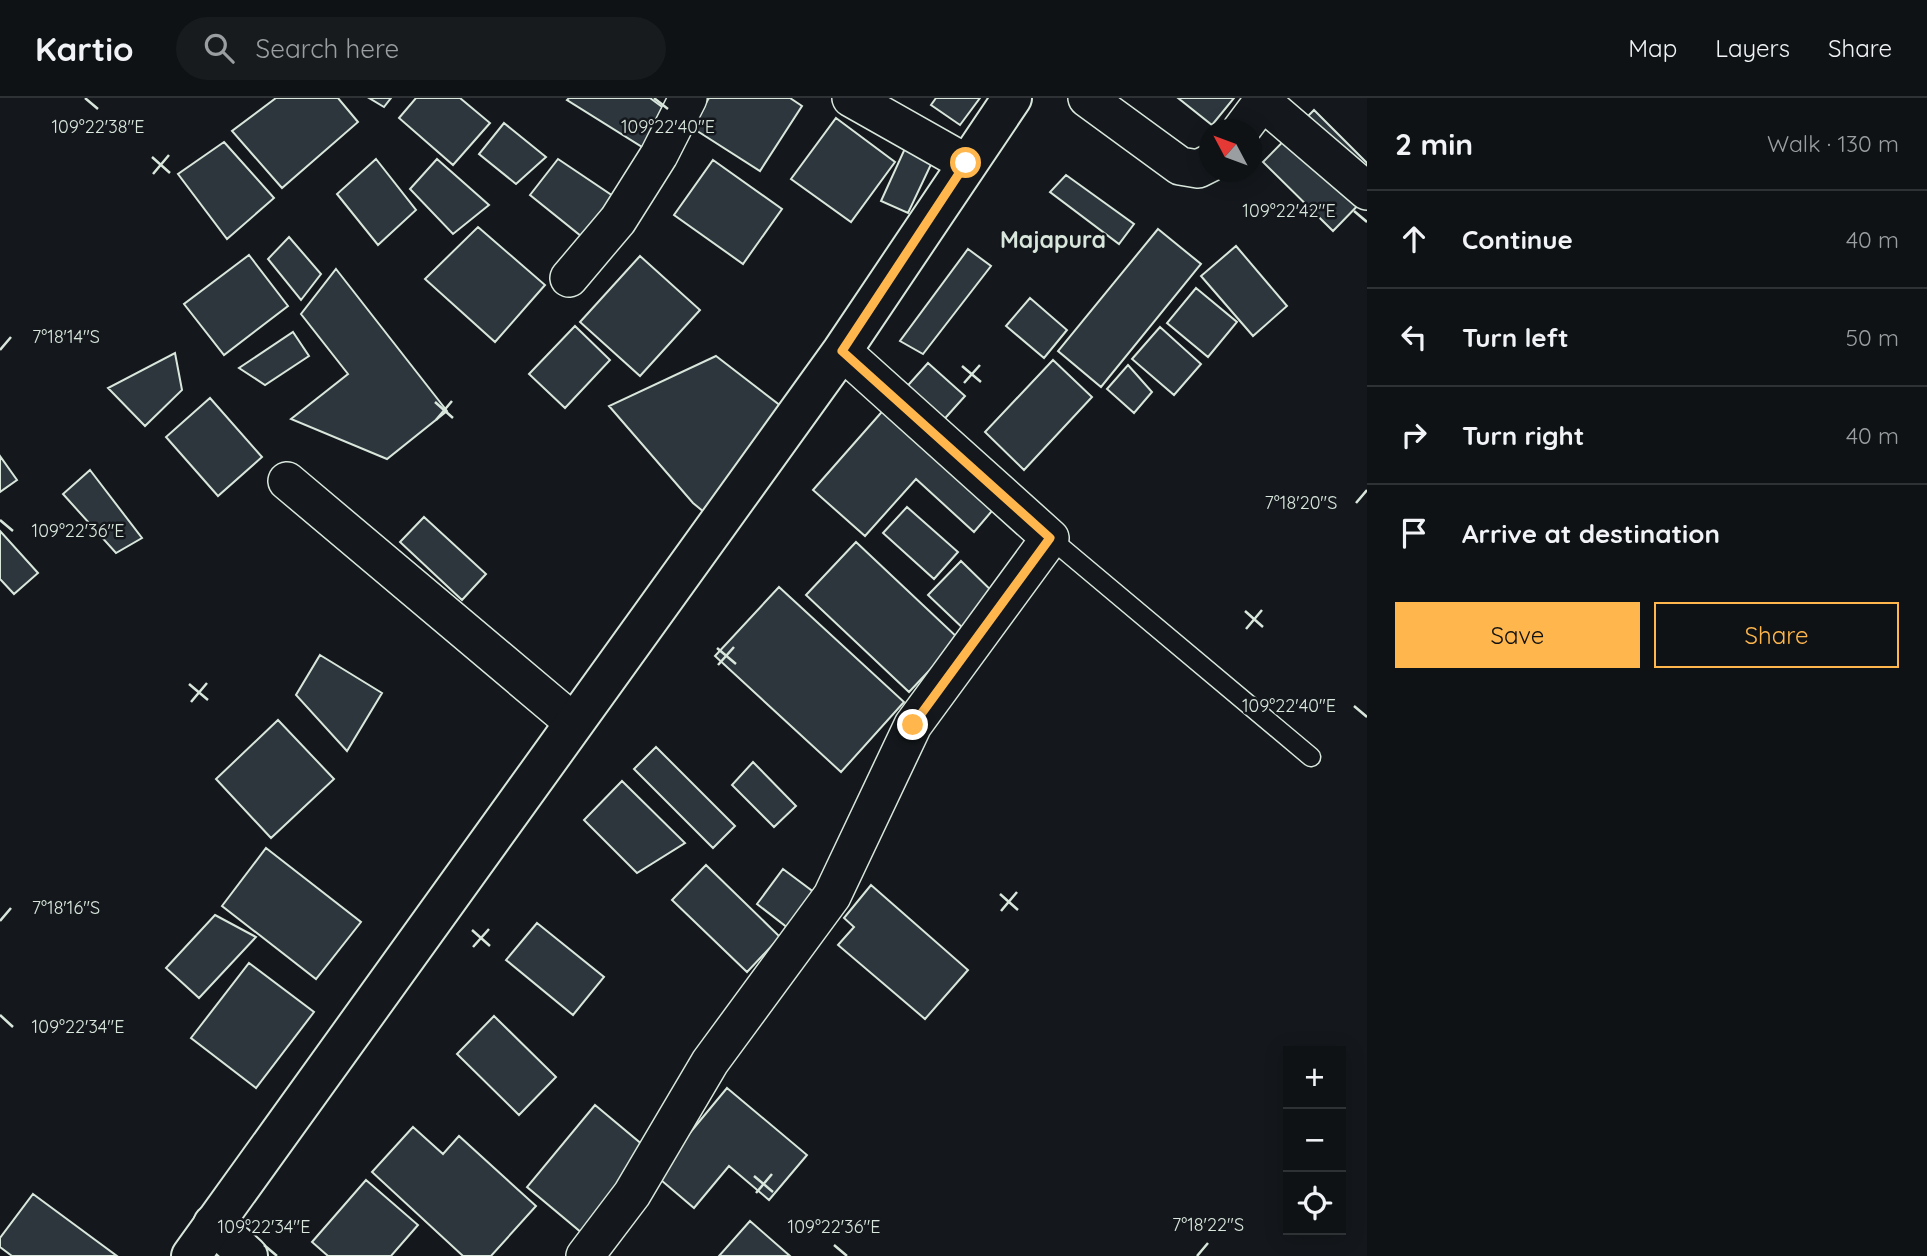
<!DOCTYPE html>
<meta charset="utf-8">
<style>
body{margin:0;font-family:Quicksand,sans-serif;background:#181b1e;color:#f1f3f6}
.controls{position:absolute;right:21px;bottom:21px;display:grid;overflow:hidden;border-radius:0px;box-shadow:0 4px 18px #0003}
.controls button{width:63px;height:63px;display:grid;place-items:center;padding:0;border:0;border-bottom:2px solid #2f3234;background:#0f1215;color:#f1f3f6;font:35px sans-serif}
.compass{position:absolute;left:1199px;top:21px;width:63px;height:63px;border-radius:50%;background:#0f1215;box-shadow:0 4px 18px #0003;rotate:311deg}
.stop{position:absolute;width:21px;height:21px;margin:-16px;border:5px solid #ffb74d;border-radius:50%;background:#fff}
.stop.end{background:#ffb74d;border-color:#fff;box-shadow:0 2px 7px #0008}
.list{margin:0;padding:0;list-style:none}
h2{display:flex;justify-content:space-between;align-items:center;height:91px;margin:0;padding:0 28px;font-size:30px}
h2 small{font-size:23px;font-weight:400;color:#9b9ea0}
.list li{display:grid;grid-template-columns:46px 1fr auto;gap:21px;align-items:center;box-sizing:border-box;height:98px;padding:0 28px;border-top:2px solid #2f3234}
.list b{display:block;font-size:26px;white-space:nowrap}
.list em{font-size:23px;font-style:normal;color:#9b9ea0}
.actions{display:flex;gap:14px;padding:21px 28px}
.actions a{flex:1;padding:16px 0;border:2px solid #ffb74d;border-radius:0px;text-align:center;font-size:24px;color:#ffb74d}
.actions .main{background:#ffb74d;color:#111}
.icon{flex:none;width:38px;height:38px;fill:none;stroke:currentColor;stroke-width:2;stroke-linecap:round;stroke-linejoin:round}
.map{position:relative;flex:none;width:1367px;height:1158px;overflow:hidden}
header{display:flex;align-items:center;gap:42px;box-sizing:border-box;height:98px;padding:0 35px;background:#0f1215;border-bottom:2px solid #2f3234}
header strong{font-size:33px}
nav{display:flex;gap:38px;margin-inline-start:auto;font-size:24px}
.search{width:490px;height:63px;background:#181b1e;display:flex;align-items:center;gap:18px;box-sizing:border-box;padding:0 24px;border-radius:38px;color:#9b9ea0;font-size:26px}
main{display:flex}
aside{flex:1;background:#0f1215}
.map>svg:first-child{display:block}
.building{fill:#2c363c;stroke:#d8e6dc;stroke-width:2}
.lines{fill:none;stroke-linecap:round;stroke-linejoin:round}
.service-casing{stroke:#d8e6dc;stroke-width:21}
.minor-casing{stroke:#d8e6dc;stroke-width:40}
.tertiary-casing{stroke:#d8e6dc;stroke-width:42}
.secondary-casing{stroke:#d8e6dc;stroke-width:42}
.service{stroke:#14181c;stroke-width:18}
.minor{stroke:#14181c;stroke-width:37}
.tertiary{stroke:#14181c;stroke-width:38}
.secondary{stroke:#14181c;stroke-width:38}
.route{stroke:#ffb74d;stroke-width:9}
.ticks{fill:none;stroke:#d8e6dc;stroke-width:2.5}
.labels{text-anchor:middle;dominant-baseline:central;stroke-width:5;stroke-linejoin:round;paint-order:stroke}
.quarter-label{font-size:23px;font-weight:bold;fill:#d8e6dc;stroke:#14181c}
.ticks-label{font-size:18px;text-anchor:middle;fill:#d8e6dc;stroke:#14181c;stroke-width:5;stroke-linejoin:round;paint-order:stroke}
</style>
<header>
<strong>Kartio</strong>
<div class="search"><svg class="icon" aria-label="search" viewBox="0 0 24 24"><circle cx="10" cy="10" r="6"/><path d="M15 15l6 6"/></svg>Search here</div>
<nav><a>Map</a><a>Layers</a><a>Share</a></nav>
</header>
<main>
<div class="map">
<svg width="1367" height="1158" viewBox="0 0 1367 1158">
<rect width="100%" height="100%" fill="#14181c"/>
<!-- building -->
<path class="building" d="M276,0H338L358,24L282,90L232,33Z
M369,0H391L384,9Z
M416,0H460L490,25L453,67L399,20Z
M569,0H650L669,14L647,52L567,2Z
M709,0H790L802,8L760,73L691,29Z
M936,0H980L960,27L931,7Z
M1178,0H1234L1212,27Z
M1314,12L1367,65V98L1333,133L1263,64Z
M836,20L895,64L851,124L791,81Z
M504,25L546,59L516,86L479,56Z
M224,44L274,100L227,141L178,76Z
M907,46L935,58L908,115L881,103Z
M376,61L416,112L378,147L337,96Z
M437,61L489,107L453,136L410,91Z
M558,61L613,98L581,138L530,97Z
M713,62L782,111L743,166L674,117Z
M1066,77L1134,126L1119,146L1050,94Z
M478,129L545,187L495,244L425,181Z
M1158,131L1201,166L1101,289L1058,253Z
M289,139L321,176L301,202L268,161Z
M1236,148L1287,208L1253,238L1201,178Z
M968,151L991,168L923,256L900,243Z
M249,157L288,208L224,257L184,206Z
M640,158L700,212L640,278L580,224Z
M336,171L447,313L387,361L291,321L348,276L301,216Z
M1196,190L1237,224L1208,259L1167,225Z
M1030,200L1067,232L1044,260L1006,228Z
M575,228L610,262L565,310L529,276Z
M1160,229L1201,266L1174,297L1132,261Z
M293,234L309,258L265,287L239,270Z
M175,255L182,292L145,328L108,290Z
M716,258L790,315L710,419L693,405L609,308Z
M1053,262L1092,299L1024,372L985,334Z
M928,265L965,298L939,327L902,294Z
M1128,267L1152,294L1134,315L1107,291Z
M210,300L262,359L218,398L166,339Z
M887,308L997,407L974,434L916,381L865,438L813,392Z
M0,358L17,382L0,394Z
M90,372L142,440L116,455L63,396Z
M907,409L958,454L934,481L883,435Z
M424,419L486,476L462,502L400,444Z
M0,433L38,475L14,496L0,481Z
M856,444L959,541L909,594L806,497Z
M961,463L999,500L967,534L928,497Z
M779,489L904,604L841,674L715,558Z
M320,557L382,595L347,653L296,597Z
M278,622L334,681L271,740L216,681Z
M656,649L735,728L713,750L634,671Z
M753,664L796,708L774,729L732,687Z
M622,683L685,745L637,775L584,722Z
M266,750L361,824L316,881L222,808Z
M706,767L780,839L747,874L672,802Z
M783,771L815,795L788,830L757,806Z
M871,787L968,872L925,921L838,847L854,829L844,820Z
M215,817L256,839L199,900L166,870Z
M537,825L604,879L573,917L506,862Z
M249,865L314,914L256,990L191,940Z
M494,918L556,979L519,1017L457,956Z
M727,990L807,1057L769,1102L729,1068L694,1110L655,1077Z
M595,1007L650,1053L582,1135L527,1089Z
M413,1029L443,1056L459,1038L536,1108L491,1158H463L372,1074Z
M366,1082L418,1127L391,1158H328L312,1144Z
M33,1096L117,1158H12L0,1149V1140Z
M750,1123L790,1158H719Z"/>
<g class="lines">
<defs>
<path id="service" d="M1050,440L1311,659"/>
<path id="minor" d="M851,0L966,65
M1087,0L1180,68L1198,71L1210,65
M1263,4L1367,93
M1241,32L1265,0
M569,180L618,122L659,57L688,0
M287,383L573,624
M585,1158L632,1096L710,964L832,798L913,627L1050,440L842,253"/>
<path id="tertiary" d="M213,1126L248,1158"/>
<path id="secondary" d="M191,1158L842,253L1012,0"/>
</defs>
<!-- service casing -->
<use href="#service" class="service-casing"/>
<!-- minor casing -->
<use href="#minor" class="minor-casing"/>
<!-- tertiary casing -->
<use href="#tertiary" class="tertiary-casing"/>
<!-- secondary casing -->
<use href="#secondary" class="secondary-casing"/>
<!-- service -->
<use href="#service" class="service"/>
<!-- minor -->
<use href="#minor" class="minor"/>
<!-- tertiary -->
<use href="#tertiary" class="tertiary"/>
<!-- secondary -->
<use href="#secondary" class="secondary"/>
</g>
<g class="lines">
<!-- route -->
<path class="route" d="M913,627L1050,440L842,253L966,65"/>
</g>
<!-- ticks -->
<path class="ticks" d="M85,0L98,11M654,0L668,11M152,59L170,75M153,76L169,57M1354,113L1367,124M0,252L11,239M962,268L981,284M964,285L980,267M435,304L453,320M436,322L452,303M1356,405L1367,392M0,422L13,433M1245,513L1263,529M1246,531L1262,512M717,550L736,566M718,567L734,549M189,586L208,602M191,604L207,585M1354,608L1367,619M1000,796L1018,812M1001,813L1017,794M0,823L11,810M472,832L490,848M473,849L489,831M0,917L13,929M754,1078L773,1094M756,1095L772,1076M264,1147L277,1158M834,1147L847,1158M1197,1158L1208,1145"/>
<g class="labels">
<!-- quarter labels -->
<g class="quarter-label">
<text x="1053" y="141">Majapura</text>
</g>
</g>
<g class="ticks-label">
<text x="98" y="35">109°22'38"E</text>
<text x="668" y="35">109°22'40"E</text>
<text x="1289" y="119">109°22'42"E</text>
<text x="66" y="245">7°18'14"S</text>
<text x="1301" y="411">7°18'20"S</text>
<text x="78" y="439">109°22'36"E</text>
<text x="1289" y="614">109°22'40"E</text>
<text x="66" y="816">7°18'16"S</text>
<text x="78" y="935">109°22'34"E</text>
<text x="1208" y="1133">7°18'22"S</text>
<text x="264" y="1135">109°22'34"E</text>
<text x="834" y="1135">109°22'36"E</text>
</g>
</svg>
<div class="controls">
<button>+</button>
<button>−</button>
<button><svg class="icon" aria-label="locate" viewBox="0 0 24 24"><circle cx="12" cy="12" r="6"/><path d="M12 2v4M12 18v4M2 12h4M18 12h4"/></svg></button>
</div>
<svg class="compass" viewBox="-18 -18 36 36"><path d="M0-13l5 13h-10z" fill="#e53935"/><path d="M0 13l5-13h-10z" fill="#9b9ea0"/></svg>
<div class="stop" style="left:966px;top:65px"></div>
<div class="stop end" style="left:913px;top:627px"></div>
</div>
<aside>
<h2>2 min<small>Walk · 130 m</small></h2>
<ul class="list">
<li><svg class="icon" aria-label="ahead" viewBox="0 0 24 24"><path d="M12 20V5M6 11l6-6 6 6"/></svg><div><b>Continue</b></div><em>40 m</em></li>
<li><svg class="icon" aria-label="left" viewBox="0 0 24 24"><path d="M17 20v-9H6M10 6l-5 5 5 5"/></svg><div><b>Turn left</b></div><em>50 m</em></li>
<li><svg class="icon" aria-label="right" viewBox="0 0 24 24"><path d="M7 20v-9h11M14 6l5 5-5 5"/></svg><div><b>Turn right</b></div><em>40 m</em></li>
<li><svg class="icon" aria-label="arrive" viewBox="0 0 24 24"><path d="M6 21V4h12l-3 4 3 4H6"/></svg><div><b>Arrive at destination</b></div></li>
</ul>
<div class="actions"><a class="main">Save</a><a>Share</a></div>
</aside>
</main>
